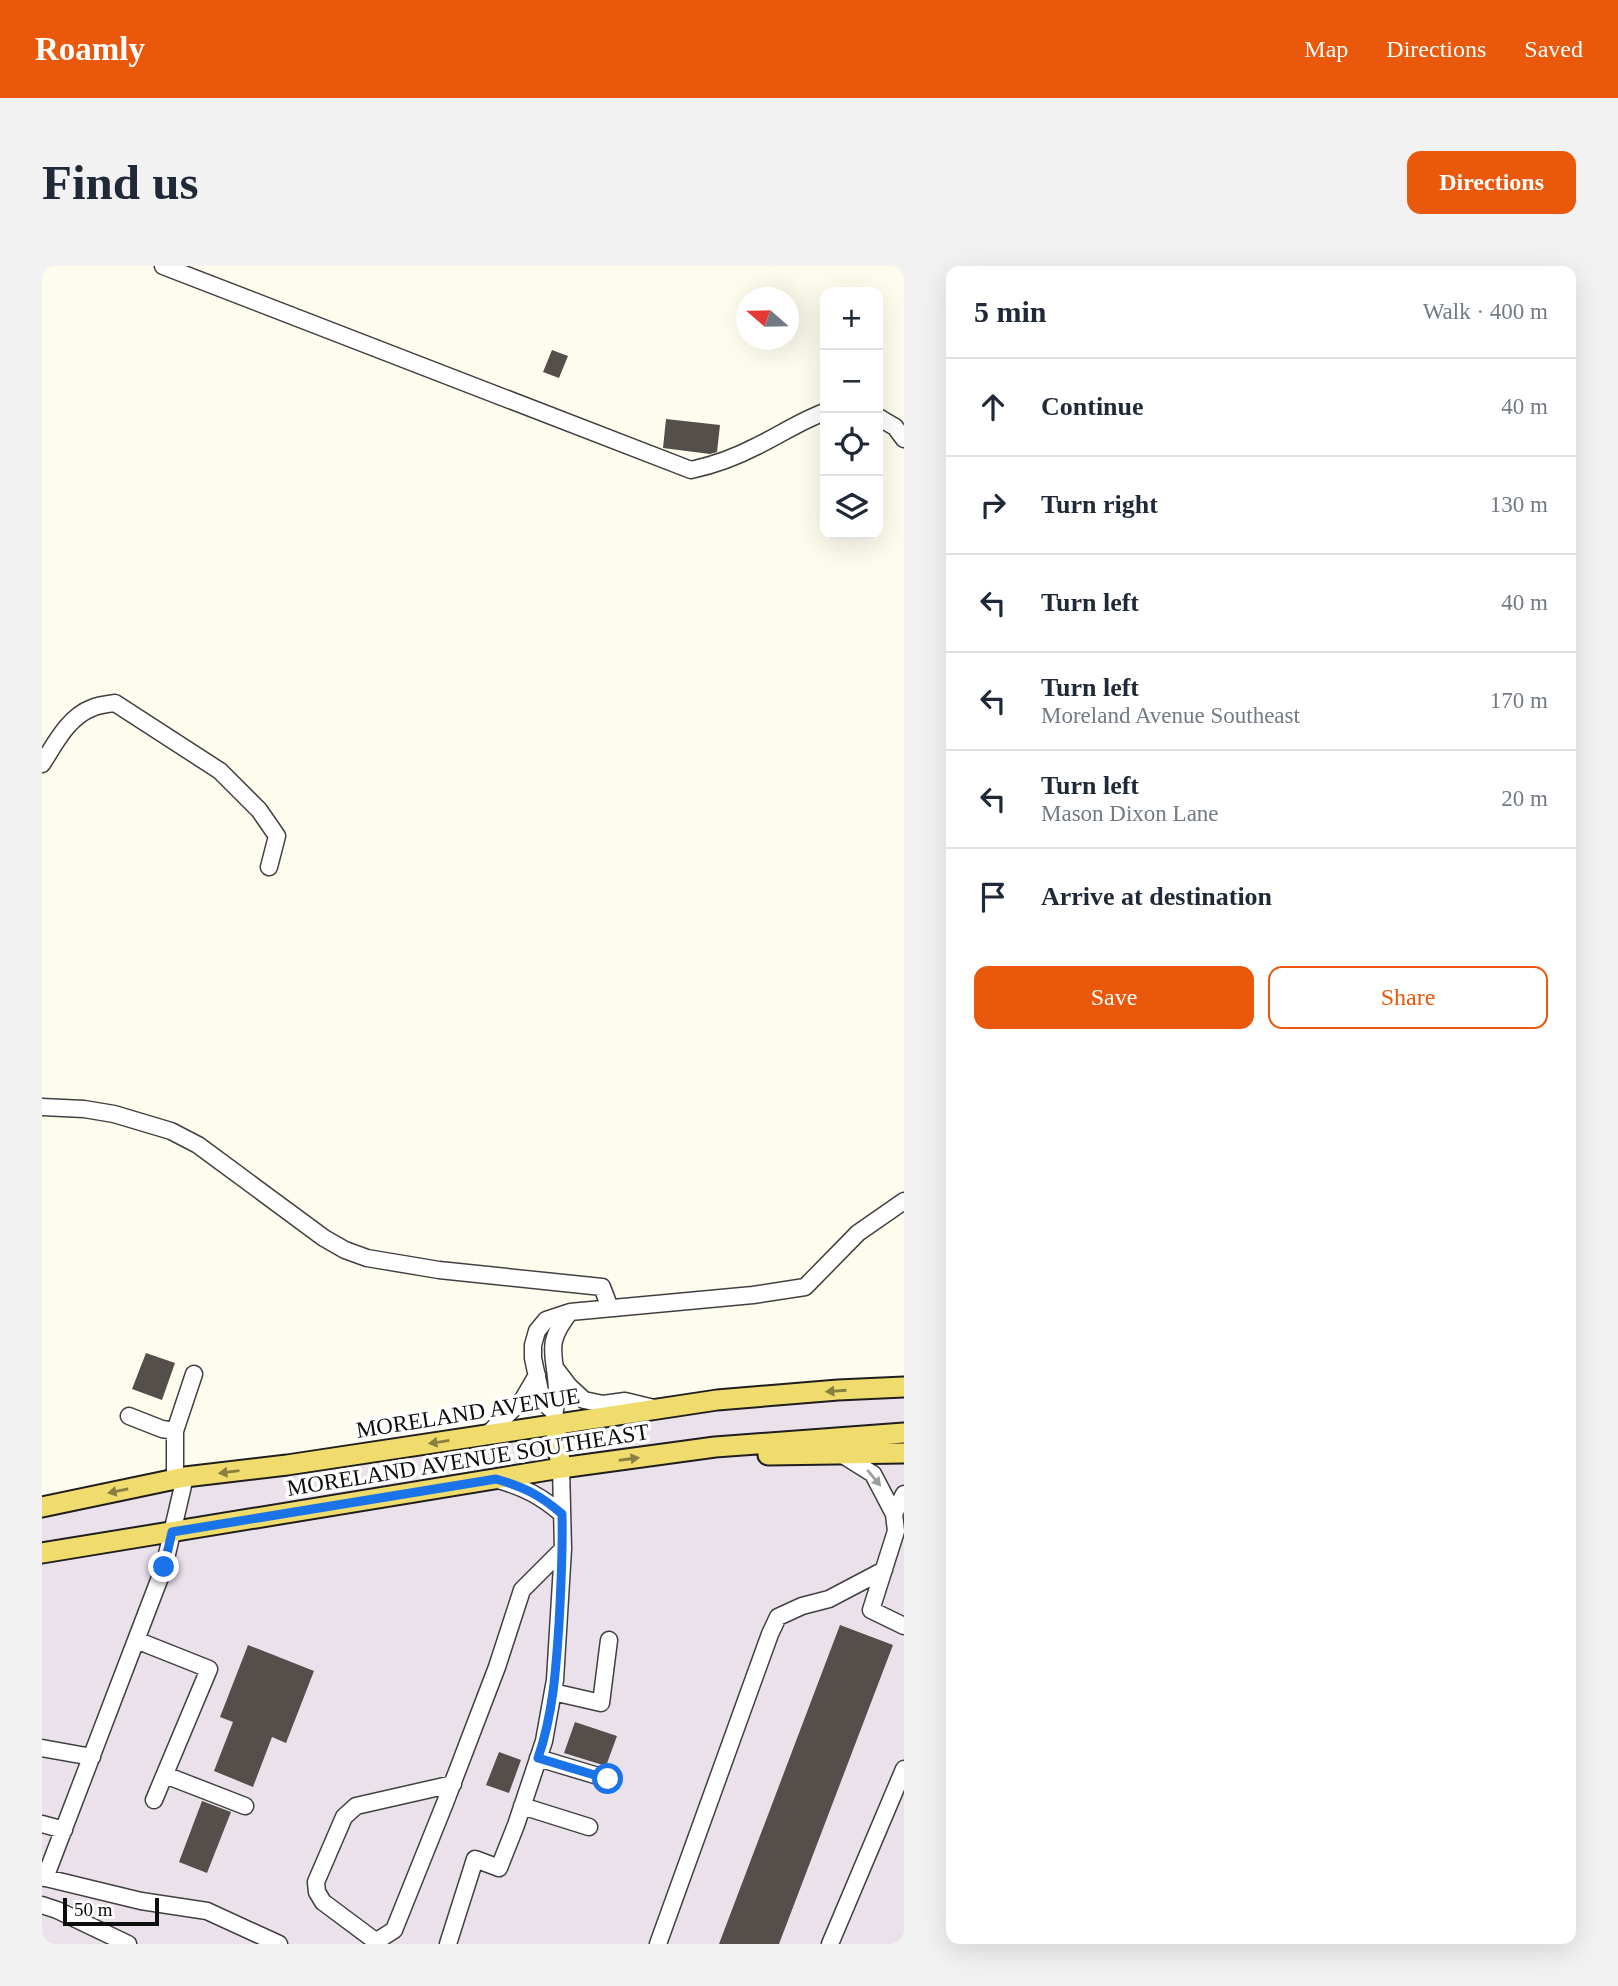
<!DOCTYPE html>
<meta charset="utf-8">
<style>
body{margin:0;font-family:Georgia,serif;background:#f2f2f3;color:#1f2937}
.controls{position:absolute;right:21px;top:21px;display:grid;overflow:hidden;border-radius:14px;box-shadow:0 7px 28px #0002}
.controls button{width:63px;height:63px;display:grid;place-items:center;padding:0;border:0;border-bottom:2px solid #e0e1e3;background:#fff;color:#1f2937;font:35px sans-serif}
.compass{position:absolute;left:694px;top:21px;width:63px;height:63px;border-radius:50%;background:#fff;box-shadow:0 7px 28px #0002;rotate:290deg}
.scale{position:absolute;left:21px;bottom:18px;width:96px;box-sizing:border-box;padding-left:7px;border:4px solid #0d0d0d;border-top:0;font-size:19px;line-height:24px;white-space:nowrap;color:#0d0d0d;-webkit-text-stroke:5px #fff;paint-order:stroke}
.stop{position:absolute;width:21px;height:21px;margin:-16px;border:5px solid #1a73e8;border-radius:50%;background:#fff}
.stop.end{background:#1a73e8;border-color:#fff;box-shadow:0 2px 7px #0008}
.list{margin:0;padding:0;list-style:none}
h2{display:flex;justify-content:space-between;align-items:center;height:91px;margin:0;padding:0 28px;font-size:30px}
h2 small{font-size:23px;font-weight:400;color:#747a83}
.list li{display:grid;grid-template-columns:46px 1fr auto;gap:21px;align-items:center;box-sizing:border-box;height:98px;padding:0 28px;border-top:2px solid #e0e1e3}
.list b{display:block;font-size:26px;white-space:nowrap}
.list p{margin:0;font-size:23px;white-space:nowrap;color:#747a83}
.list em{font-size:23px;font-style:normal;color:#747a83}
.actions{display:flex;gap:14px;padding:21px 28px}
.actions a{flex:1;padding:16px 0;border:2px solid #ea580c;border-radius:14px;text-align:center;font-size:24px;color:#ea580c}
.actions .main{background:#ea580c;color:#fff}
.icon{flex:none;width:38px;height:38px;fill:none;stroke:currentColor;stroke-width:2;stroke-linecap:round;stroke-linejoin:round}
.map{position:relative;flex:none;width:862px;height:1678px;overflow:hidden;border-radius:14px}
header{display:flex;align-items:center;gap:42px;box-sizing:border-box;height:98px;padding:0 35px;background:#ea580c;color:#fff}
header strong{font-size:33px}
nav{display:flex;gap:38px;margin-inline-start:auto;font-size:24px}
.intro{display:flex;align-items:center;justify-content:space-between;box-sizing:border-box;height:168px;padding:0 42px}
h1{margin:0;font-size:49px}
.button{padding:18px 32px;border-radius:14px;background:#ea580c;color:#fff;font-size:24px;font-weight:700}
main{display:flex;gap:42px;padding:0 42px}
aside{flex:1;background:#fff;border-radius:14px;box-shadow:0 7px 28px #0002}
.map>svg:first-child{display:block}
.industrial{fill:#ebe1eb}
.building{fill:#544f4a}
.lines{fill:none;stroke-linecap:round;stroke-linejoin:round}
.minor-casing{stroke:#404040;stroke-width:19}
.major-casing{stroke:#1e1e1e;stroke-width:23}
.minor{stroke:#fff;stroke-width:16}
.major{stroke:#efdc6c;stroke-width:19}
.oneway{fill:#897f41}
.oneway2{fill:#9e9e9e}
.route{stroke:#1a73e8;stroke-width:9}
.labels{text-anchor:middle;dominant-baseline:central;stroke-width:7;stroke-linejoin:round;paint-order:stroke}
.street-label{font-size:23px;fill:#0d0d0d;stroke:#fff}
</style>
<header>
<strong>Roamly</strong>
<nav><a>Map</a><a>Directions</a><a>Saved</a></nav>
</header>
<div class="intro"><h1>Find us</h1><a class="button">Directions</a></div>
<main>
<div class="map">
<svg width="862" height="1678" viewBox="0 0 862 1678">
<rect width="100%" height="100%" fill="#fefced"/>
<!-- industrial -->
<path class="industrial" d="M862,1131V1678H0V1237L497,1155L775,1132Z"/>
<!-- building -->
<path class="building" d="M510,84L526,90L517,112L501,106Z
M624,153L678,159L675,186L668,188L621,182Z
M104,1087L133,1097L120,1134L90,1123Z
M798,1359L851,1379L737,1678H677Z
M206,1379L272,1405L244,1477L230,1471L211,1521L172,1505L191,1456L178,1451Z
M533,1456L575,1470L564,1500L522,1487Z
M457,1486L479,1494L467,1527L444,1519Z
M160,1535L189,1546L165,1607L137,1596Z"/>
<g class="lines">
<defs>
<path id="minor" d="M121,0L649,204C672,199 694,191 715,180C738,169 758,155 783,146
M836,151L853,161L862,173
M0,498C13,478 26,451 50,442C56,439 65,438 73,437L178,505L217,544L235,570L227,601
M0,841L42,843L72,848L129,865L156,879L282,972L303,984L325,992L397,1004L560,1021L568,1042
M514,1103L527,1120L542,1134L561,1138L583,1135L612,1142
M511,1145L500,1135L491,1092V1079L495,1065L504,1054L528,1046
M87,1150L120,1163L133,1165
M513,1158C511,1146 515,1136 515,1125C514,1087 501,1080 528,1046L711,1029L763,1021L816,967L862,935
M446,1168L481,1133L495,1109
M799,1188L831,1208L852,1248L854,1265L829,1344L862,1360
M133,1213V1165L152,1108
M456,1214C482,1221 500,1231 520,1248
M852,1248L862,1228
M94,1374L167,1403L112,1534
M511,1426L559,1437L567,1374
M0,1482L50,1491
M496,1492L566,1513
M123,1509L203,1540
M411,1518L314,1540L302,1551L274,1616L275,1626L281,1636L332,1674L338,1673L352,1664L403,1537L455,1401L480,1324L521,1283
M480,1540L547,1561
M0,1558L22,1564
M0,1611L99,1635L165,1645L237,1678
M3,1612L122,1301L143,1211
M0,1639L15,1644L86,1678
M406,1678L433,1593L457,1602L474,1559L502,1475L513,1414L521,1283L519,1202
M616,1678L728,1368L736,1351L760,1340L787,1333L842,1304
M788,1678L862,1503"/>
<path id="major" d="M513,1158L519,1202
M726,1189L862,1187
M0,1241L143,1211L245,1199L675,1134L796,1124L862,1121
M0,1287L519,1202L673,1181L862,1167"/>
</defs>
<!-- minor casing -->
<use href="#minor" class="minor-casing"/>
<!-- major casing -->
<use href="#major" class="major-casing"/>
<!-- minor -->
<use href="#minor" class="minor"/>
<!-- major -->
<use href="#major" class="major"/>
</g>
<!-- one-way arrows -->
<defs><path id="oneway-solid" d="M-6-.8H1V-3.2L6.5 0L1 3.2V.8H-6Z" transform="scale(1.75)"/></defs>
<g class="oneway">
<use href="#oneway-solid" transform="translate(794 1125) rotate(176)"/>
<use href="#oneway-solid" transform="translate(397 1176) rotate(171)"/>
<use href="#oneway-solid" transform="translate(587 1193) rotate(-8)"/>
<use href="#oneway-solid" transform="translate(187 1206) rotate(173)"/>
<use href="#oneway-solid" transform="translate(76 1225) rotate(168)"/>
</g>
<use class="oneway2" href="#oneway-solid" transform="translate(832 1212) rotate(50)"/>
<g class="lines">
<!-- route -->
<path class="route" d="M122,1301L130,1266L454,1213C482,1221 498,1229 520,1248C521,1285 519,1321 517,1358C514,1403 511,1449 496,1492L566,1513"/>
</g>
<g class="labels">
<!-- street labels -->
<g class="street-label">
<text transform="translate(426 1147) rotate(-9)">MORELAND AVENUE</text>
<text transform="translate(426 1194) rotate(-9)">MORELAND AVENUE SOUTHEAST</text>
</g>
</g>
</svg>
<div class="controls">
<button>+</button>
<button>−</button>
<button><svg class="icon" aria-label="locate" viewBox="0 0 24 24"><circle cx="12" cy="12" r="6"/><path d="M12 2v4M12 18v4M2 12h4M18 12h4"/></svg></button>
<button><svg class="icon" aria-label="layers" viewBox="0 0 24 24"><path d="M12 4l9 5-9 5-9-5zM3 14l9 5 9-5"/></svg></button>
</div>
<svg class="compass" viewBox="-18 -18 36 36"><path d="M0-13l5 13h-10z" fill="#e53935"/><path d="M0 13l5-13h-10z" fill="#747a83"/></svg>
<div class="scale">50 m</div>
<div class="stop" style="left:566px;top:1513px"></div>
<div class="stop end" style="left:122px;top:1301px"></div>
</div>
<aside>
<h2>5 min<small>Walk · 400 m</small></h2>
<ul class="list">
<li><svg class="icon" aria-label="ahead" viewBox="0 0 24 24"><path d="M12 20V5M6 11l6-6 6 6"/></svg><div><b>Continue</b></div><em>40 m</em></li>
<li><svg class="icon" aria-label="right" viewBox="0 0 24 24"><path d="M7 20v-9h11M14 6l5 5-5 5"/></svg><div><b>Turn right</b></div><em>130 m</em></li>
<li><svg class="icon" aria-label="left" viewBox="0 0 24 24"><path d="M17 20v-9H6M10 6l-5 5 5 5"/></svg><div><b>Turn left</b></div><em>40 m</em></li>
<li><svg class="icon" aria-label="left" viewBox="0 0 24 24"><path d="M17 20v-9H6M10 6l-5 5 5 5"/></svg><div><b>Turn left</b><p>Moreland Avenue Southeast</p></div><em>170 m</em></li>
<li><svg class="icon" aria-label="left" viewBox="0 0 24 24"><path d="M17 20v-9H6M10 6l-5 5 5 5"/></svg><div><b>Turn left</b><p>Mason Dixon Lane</p></div><em>20 m</em></li>
<li><svg class="icon" aria-label="arrive" viewBox="0 0 24 24"><path d="M6 21V4h12l-3 4 3 4H6"/></svg><div><b>Arrive at destination</b></div></li>
</ul>
<div class="actions"><a class="main">Save</a><a>Share</a></div>
</aside>
</main>
